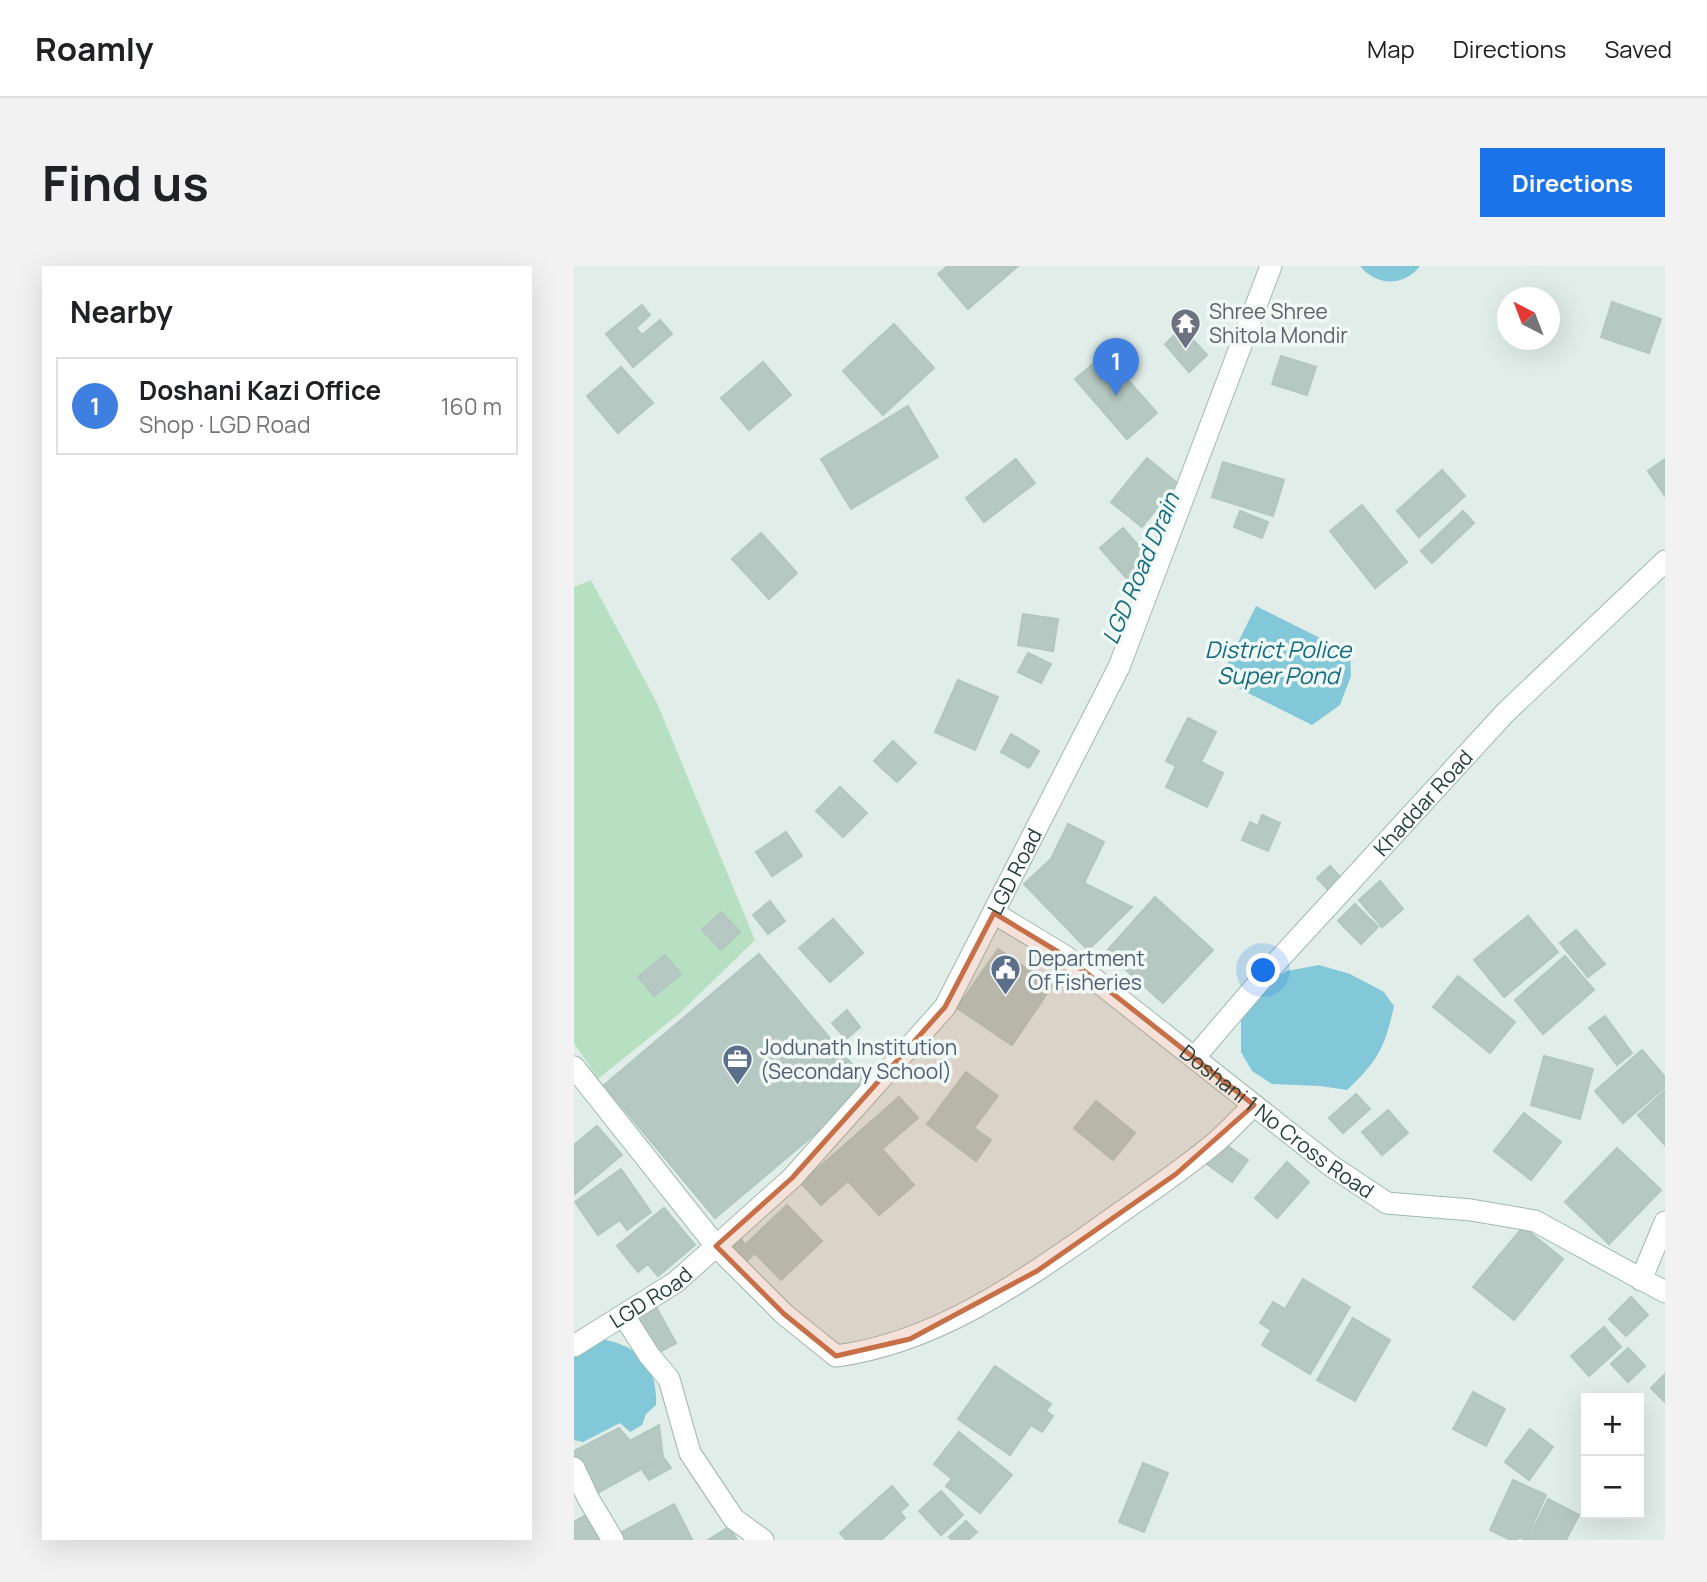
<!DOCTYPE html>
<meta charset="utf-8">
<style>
body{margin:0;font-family:Manrope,sans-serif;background:#f2f2f2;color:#202124}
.controls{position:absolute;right:21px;bottom:21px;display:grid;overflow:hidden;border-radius:0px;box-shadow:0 7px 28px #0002}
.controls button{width:63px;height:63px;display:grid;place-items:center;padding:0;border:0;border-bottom:2px solid #e0e0e0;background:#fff;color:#202124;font:35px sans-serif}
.compass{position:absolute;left:923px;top:21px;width:63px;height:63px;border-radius:50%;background:#fff;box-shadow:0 7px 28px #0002;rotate:318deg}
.you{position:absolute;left:690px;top:705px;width:24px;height:24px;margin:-18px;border:5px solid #fff;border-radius:50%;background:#1a73e8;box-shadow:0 0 0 10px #1a73e833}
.badge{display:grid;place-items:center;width:46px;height:46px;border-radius:50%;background:#1a73e8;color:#fff;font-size:23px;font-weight:700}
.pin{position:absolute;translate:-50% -58px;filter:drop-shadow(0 2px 4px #0008)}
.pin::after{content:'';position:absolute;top:37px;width:24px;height:21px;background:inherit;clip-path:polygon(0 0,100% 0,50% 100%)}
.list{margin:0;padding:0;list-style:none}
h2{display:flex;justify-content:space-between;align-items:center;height:91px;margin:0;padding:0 28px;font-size:30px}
h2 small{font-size:23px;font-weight:400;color:#757577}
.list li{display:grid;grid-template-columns:46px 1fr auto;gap:21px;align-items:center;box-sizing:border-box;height:98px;margin:0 14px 14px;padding:0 14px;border:2px solid #e0e0e0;border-radius:0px}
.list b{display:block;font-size:26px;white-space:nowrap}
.list p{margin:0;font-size:23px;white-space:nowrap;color:#757577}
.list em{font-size:23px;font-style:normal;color:#757577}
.map{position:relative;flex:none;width:1091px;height:1274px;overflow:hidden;border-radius:0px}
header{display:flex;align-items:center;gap:42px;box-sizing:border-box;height:98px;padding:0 35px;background:#fff;border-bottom:2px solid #e0e0e0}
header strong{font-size:33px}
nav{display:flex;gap:38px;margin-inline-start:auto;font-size:24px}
.intro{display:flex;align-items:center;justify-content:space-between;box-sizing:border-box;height:168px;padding:0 42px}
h1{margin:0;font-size:49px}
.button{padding:18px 32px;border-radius:0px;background:#1a73e8;color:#fff;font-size:24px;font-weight:700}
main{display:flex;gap:42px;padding:0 42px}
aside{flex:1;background:#fff;border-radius:0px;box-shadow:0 7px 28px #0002}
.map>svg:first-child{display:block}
.green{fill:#b7e0c3}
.water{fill:#82c8d8}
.building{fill:#b5c8c1;stroke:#b2c7bf;stroke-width:2}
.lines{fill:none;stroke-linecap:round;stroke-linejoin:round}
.street-casing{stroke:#a2b5b0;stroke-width:23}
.secondary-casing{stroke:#9dbab1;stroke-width:23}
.street{stroke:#fff;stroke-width:21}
.secondary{stroke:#fff;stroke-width:21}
.marked{fill:#c76f47;fill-opacity:0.2;stroke:#c76f47;stroke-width:5;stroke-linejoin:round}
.labels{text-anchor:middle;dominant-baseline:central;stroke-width:7;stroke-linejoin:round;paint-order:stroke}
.worship-label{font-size:21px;fill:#5b616d;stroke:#f1f9f5;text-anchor:start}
.street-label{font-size:21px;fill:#1f3f38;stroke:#f1f9f5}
.service-label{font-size:21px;fill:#4e5e75;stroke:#f1f9f5;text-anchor:start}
.water-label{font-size:23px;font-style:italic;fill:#126b82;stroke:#f1f9f5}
</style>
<header>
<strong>Roamly</strong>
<nav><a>Map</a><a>Directions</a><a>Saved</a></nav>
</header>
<div class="intro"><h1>Find us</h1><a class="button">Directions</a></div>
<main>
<aside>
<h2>Nearby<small></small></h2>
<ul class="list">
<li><span class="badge" style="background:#3f7fe0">1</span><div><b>Doshani Kazi Office</b><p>Shop · LGD Road</p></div><em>160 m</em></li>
</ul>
</aside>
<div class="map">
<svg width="1091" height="1274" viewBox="0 0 1091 1274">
<rect width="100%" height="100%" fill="#e0ede8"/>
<!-- green -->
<path class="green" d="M17,314L83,437L181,674L106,747L24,813L0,777V321Z"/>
<!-- water -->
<path class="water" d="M786,0H846C830,21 802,20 786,0Z
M682,340L776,387L777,410L766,439L738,459L646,413Z
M745,699L776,708L810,726L820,740C811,781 804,795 773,824L746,820L698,818L678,805L667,786V754L673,739L697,714L713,705Z
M20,1072C61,1077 84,1096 82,1139L72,1148L68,1159L56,1166L46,1157L9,1176L0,1174V1084Z"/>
<!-- building -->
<path class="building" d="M374,0H444L394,43L364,8Z
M1038,36L1087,53L1075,87L1027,71Z
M68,39L76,49L62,62L68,69L86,54L98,68L59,101L32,68Z
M320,58L360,102L309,149L269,105Z
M608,62L633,89L615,106L591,78Z
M531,88L583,147L553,173L501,113Z
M707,90L742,101L733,129L698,118Z
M189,96L217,129L175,164L147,132Z
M47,101L79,137L44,167L13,130Z
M334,140L364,191L277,243L247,193Z
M573,192L603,217L568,261L537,236Z
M442,193L461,217L410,256L392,232Z
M1091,193V230L1074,205Z
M649,196L710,214L699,250L638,231Z
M868,204L891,230L845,271L823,245Z
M788,239L833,296L801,322L756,265Z
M666,245L694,256L688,272L660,261Z
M889,245L900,257L858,297L847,285Z
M549,262L577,294L554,314L526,282Z
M187,267L223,307L195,333L158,293Z
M449,348L484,353L479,385L444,379Z
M454,387L477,398L467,417L444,406Z
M384,414L424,431L401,484L361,466Z
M614,452L642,466L627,496L649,507L633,541L592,521L602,500L592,495Z
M437,468L465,485L455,502L427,486Z
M319,475L342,497L323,516L300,495Z
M266,521L293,547L269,571L242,545Z
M688,549L706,557L694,585L668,574L676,556L684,560Z
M494,558L530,576L510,617L558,641L514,684L450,618L477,593Z
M212,566L228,590L198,610L182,586Z
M756,600L773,618L760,630L743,612Z
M806,615L829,643L808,661L785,634Z
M581,631L639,684L589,737L532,686Z
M196,635L211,655L194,668L179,649Z
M781,638L804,661L787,678L764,655Z
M147,646L166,666L147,684L128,664Z
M954,650L984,686L930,731L900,694Z
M259,653L289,687L256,716L225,682Z
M1002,664L1031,698L1014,711L986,677Z
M424,683L478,720L438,779L383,742Z
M185,688L297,821L141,952L30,819Z
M91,689L107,708L80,730L64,711Z
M991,690L1020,724L969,768L941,734Z
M884,710L941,756L916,787L859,741Z
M273,744L286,761L272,773L258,757Z
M1031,750L1058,787L1043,799L1015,762Z
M1068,784L1091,811V821L1049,857L1021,825Z
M970,790L1019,803L1006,853L957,839Z
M392,806L424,830L400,862L417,874L402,895L353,858Z
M1091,824V879L1064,849Z
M782,828L796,843L769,867L755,852Z
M325,831L344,852L308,883L340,919L305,949L274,915L247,939L227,917Z
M522,835L561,867L539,894L500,862Z
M814,844L834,867L808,889L788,866Z
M950,847L987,876L957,914L920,885Z
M23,860L48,889L1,928L0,879Z
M645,874L674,894L658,916L630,896Z
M1043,882L1087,924L1035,978L991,936Z
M713,896L735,916L703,952L681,932Z
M47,903L77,946L53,964L46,954L24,969L1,936Z
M213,939L248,975L207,1014L172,978Z
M90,942L121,979L84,1010L74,998L64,1006L43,980Z
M949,961L989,993L940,1054L899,1021Z
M164,970L180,988L160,1008L142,990Z
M729,1013L776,1041L736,1108L688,1079L697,1064L686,1057L699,1036L711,1043Z
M1057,1031L1074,1049L1052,1070L1035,1053Z
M81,1039L102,1077L82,1088L61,1050Z
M779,1052L816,1074L781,1135L743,1114Z
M1030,1061L1047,1081L1015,1110L997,1090Z
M1054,1082L1071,1100L1054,1116L1037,1098Z
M421,1100L477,1138L472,1145L479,1150L468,1166L457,1159L436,1189L384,1153Z
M1091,1108V1136L1077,1122Z
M899,1126L931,1143L912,1180L879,1163Z
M85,1159L89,1191L20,1229L0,1191V1185L45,1162L56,1175Z
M956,1163L979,1181L955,1214L931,1196Z
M385,1166L438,1209L406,1247L372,1220L378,1213L360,1198Z
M89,1191L97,1202L75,1214L68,1204Z
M569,1197L594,1207L570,1266L545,1256Z
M939,1214L972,1229L952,1274L945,1271L943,1274H937L916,1264Z
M318,1220L334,1239L326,1246L331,1252L307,1274H272L266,1267Z
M367,1225L389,1249L367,1269L345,1245Z
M974,1233L1005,1249L992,1274H954Z
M100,1238L118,1273L52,1274L48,1266Z
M17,1246L34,1274H0V1256Z
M392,1255L403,1266L394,1274H378L375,1271Z
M155,1261L163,1274H134Z"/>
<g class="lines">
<defs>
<path id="street" d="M142,980L210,1048L262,1090C360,1077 443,1019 522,964C562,935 604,908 642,876C655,865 667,851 680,839"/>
<g id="secondary">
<path id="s1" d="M420,647L491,690L756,899L813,937L897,944L961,955L1091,1026"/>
<path id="s2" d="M620,792L698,701L931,447L1091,295"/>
<path d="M0,801L142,980"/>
<path d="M1067,1014L1091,956"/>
<path d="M50,1050L75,1089L95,1113L116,1187L160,1253L189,1274"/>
<path id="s3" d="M0,1080L102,1016L218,912L371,741L545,401L697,0"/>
<path d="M0,1202L14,1232L39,1274"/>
</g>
</defs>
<!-- street casing -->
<use href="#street" class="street-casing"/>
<!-- secondary casing -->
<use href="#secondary" class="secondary-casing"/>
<!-- street -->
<use href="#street" class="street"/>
<!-- secondary -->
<use href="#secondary" class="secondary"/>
</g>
<!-- marked area -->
<path class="marked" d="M420,647L491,690L680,839L602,908L463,1005L336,1073L262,1090L210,1048L142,980L218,912L371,741Z"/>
<!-- icons -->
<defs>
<symbol id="temple-pin" viewBox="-11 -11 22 30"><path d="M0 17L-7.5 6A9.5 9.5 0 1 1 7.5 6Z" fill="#6b7280" stroke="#f1f9f5"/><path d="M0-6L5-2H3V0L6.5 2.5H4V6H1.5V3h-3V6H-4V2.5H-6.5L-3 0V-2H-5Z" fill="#fff"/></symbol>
<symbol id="civic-pin" viewBox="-11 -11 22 30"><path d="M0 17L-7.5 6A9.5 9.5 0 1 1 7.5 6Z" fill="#5c6f8a" stroke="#f1f9f5"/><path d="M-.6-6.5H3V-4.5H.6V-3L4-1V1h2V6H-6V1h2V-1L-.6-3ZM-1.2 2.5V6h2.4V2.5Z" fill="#fff"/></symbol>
<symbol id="office-pin" viewBox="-11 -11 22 30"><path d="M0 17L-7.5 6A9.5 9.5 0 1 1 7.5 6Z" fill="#5c6f8a" stroke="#f1f9f5"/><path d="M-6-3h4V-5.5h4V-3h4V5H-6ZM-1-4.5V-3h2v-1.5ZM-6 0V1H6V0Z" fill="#fff"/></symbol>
</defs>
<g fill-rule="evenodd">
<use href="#temple-pin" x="594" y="40" width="35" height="47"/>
<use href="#civic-pin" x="414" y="686" width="35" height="47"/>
<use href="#office-pin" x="146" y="776" width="35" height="47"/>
</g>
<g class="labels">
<!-- worship labels -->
<g class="worship-label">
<text x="635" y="45">Shree Shree<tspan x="635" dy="24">Shitola Mondir</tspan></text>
</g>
<!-- street labels -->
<g class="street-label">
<text stroke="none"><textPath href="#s2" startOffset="343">Khaddar Road</textPath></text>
<text stroke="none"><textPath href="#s3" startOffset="658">LGD Road</textPath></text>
<text stroke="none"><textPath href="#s1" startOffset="352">Doshani 1 No Cross Road</textPath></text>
<text stroke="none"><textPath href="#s3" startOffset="91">LGD Road</textPath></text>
</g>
<!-- service labels -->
<g class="service-label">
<text x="454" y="692">Department<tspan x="454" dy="24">Of Fisheries</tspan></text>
<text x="186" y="781">Jodunath Institution<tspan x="186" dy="24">(Secondary School)</tspan></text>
</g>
<!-- water labels -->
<g class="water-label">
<text transform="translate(566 302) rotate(-67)">LGD Road Drain</text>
<text x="704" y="383">District Police<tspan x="704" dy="26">Super Pond</tspan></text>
</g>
</g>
</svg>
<div class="controls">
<button>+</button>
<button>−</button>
</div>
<svg class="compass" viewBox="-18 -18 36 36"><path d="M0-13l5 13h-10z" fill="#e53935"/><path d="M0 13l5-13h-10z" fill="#757577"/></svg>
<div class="you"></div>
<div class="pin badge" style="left:542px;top:130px;background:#3f7fe0">1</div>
</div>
</main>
